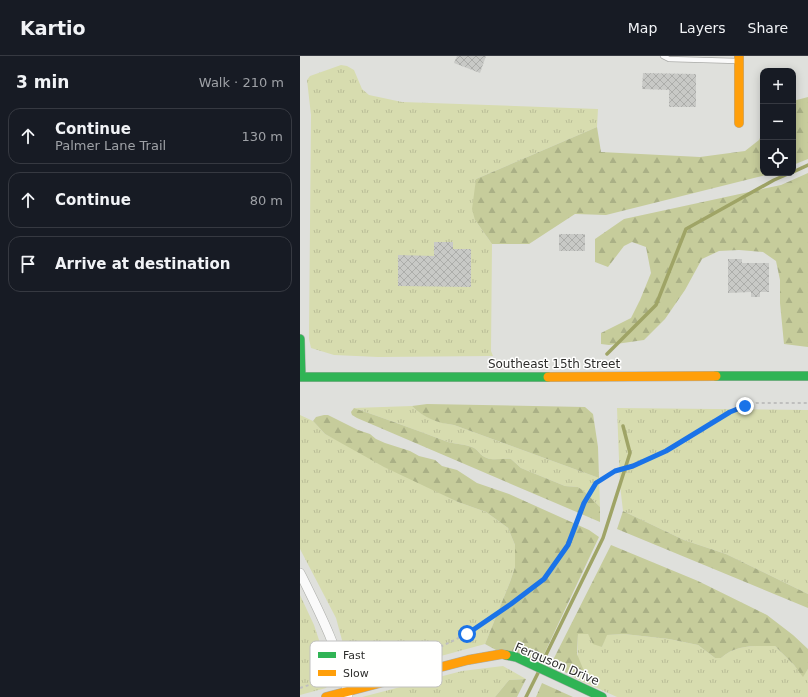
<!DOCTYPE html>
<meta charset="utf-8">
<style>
body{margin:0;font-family:"DejaVu Sans",sans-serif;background:#242831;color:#f1f3f6}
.controls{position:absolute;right:12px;top:12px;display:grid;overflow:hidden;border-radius:8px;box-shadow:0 2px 10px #0003}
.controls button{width:36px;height:36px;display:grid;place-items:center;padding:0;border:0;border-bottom:1px solid #363941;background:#171b24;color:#f1f3f6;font:20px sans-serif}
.stop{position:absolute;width:12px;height:12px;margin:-9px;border:3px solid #1a73e8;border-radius:50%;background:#fff}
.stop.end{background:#1a73e8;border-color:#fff;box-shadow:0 1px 4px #0008}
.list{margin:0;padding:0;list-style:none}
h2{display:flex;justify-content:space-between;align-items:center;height:52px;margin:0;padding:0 16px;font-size:17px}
h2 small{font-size:13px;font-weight:400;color:#9ea1a6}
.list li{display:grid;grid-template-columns:26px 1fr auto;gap:12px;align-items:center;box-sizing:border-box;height:56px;margin:0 8px 8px;padding:0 8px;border:1px solid #363941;border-radius:12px}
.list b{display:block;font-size:15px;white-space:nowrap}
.list p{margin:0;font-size:13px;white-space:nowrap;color:#9ea1a6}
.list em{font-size:13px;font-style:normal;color:#9ea1a6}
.icon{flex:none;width:22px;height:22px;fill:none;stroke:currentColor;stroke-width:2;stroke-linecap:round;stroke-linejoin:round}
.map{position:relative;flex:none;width:508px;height:641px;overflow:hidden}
header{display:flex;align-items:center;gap:24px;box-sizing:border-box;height:56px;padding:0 20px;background:#171b24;border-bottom:1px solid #363941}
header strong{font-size:19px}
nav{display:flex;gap:22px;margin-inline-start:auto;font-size:14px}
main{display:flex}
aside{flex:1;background:#171b24}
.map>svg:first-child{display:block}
.grass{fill:url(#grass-tufts)}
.forest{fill:url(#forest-firs)}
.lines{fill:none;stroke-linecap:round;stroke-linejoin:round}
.stream{stroke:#9fa466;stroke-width:3.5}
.building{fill:url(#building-cross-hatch)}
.lane-casing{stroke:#aaaba8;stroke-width:6}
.street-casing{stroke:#aaaba8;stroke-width:10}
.fast-casing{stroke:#aaaba8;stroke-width:10}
.slow-casing{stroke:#aaaba8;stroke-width:10}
.path{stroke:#bfbfbe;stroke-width:2;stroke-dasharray:3 3;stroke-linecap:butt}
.lane{stroke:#fafafa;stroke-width:4.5}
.street{stroke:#fafafa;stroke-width:9}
.fast{stroke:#30b455;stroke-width:9}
.slow{stroke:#ff9f0a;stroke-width:9}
.route{stroke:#1a73e8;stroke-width:5}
.labels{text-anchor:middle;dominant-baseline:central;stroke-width:3;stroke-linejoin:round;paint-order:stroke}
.street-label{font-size:12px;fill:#2d2d2b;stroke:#fffffe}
.key{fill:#fffffe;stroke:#c0c0bf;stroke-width:1}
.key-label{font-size:11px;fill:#2d2d2b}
</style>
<header>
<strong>Kartio</strong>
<nav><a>Map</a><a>Layers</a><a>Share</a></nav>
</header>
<main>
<aside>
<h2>3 min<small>Walk · 210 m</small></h2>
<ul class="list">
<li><svg class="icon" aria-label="ahead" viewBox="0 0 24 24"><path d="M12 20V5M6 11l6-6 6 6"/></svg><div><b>Continue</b><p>Palmer Lane Trail</p></div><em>130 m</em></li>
<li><svg class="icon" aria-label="ahead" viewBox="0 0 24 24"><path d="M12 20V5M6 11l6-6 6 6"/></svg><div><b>Continue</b></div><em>80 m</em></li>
<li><svg class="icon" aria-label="arrive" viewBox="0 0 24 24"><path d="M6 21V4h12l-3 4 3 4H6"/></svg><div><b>Arrive at destination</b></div></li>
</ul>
</aside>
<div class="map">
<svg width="508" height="641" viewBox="0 0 508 641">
<defs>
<pattern id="grass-tufts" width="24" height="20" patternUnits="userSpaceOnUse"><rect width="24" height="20" fill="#d7dcaf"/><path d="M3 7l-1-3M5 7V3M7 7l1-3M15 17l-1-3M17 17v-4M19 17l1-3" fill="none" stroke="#b9bd97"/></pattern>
<pattern id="forest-firs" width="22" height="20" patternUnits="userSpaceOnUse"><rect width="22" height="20" fill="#c6cc9b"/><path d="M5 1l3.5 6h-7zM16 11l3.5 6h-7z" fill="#aab086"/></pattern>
<pattern id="building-cross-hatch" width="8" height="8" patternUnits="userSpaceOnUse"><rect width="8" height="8" fill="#c8c9c6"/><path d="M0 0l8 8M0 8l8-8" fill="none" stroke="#acadaa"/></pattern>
</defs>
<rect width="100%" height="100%" fill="#dfe0dc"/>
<!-- grass -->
<path class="grass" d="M41,9L47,10L54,14L62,33L69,39L102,46L298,53L297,71L176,123L175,164L192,188L191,295L193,300L78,301L34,299L11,292L9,283L11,59L7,24L10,20Z
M112,350C123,361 138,367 154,369L299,422L300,451L284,435L278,431L265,430L221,412L211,403C203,402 194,405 187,402C180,400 178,393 172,391C164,388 156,388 148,386C117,374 86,363 54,352Z
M317,352L508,354V538L426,498L384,484L323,455L320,429Z
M0,359L13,365L25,378L158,446L186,456L208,472L215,489V511L210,526L185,588L60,622L52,621L36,562L0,493Z
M0,539L14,569L30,617V626L26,632L0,639Z
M278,578H288L302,591L306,579L324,578L369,583L398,589L415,602H421C436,588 455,590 475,590L494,609L503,620L508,613V641H317L277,623Z
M203,610L226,623L209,624L195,641H62L162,615Z"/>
<!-- forest -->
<path class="forest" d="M508,41V103L493,109V45Z
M297,71L301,96L400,101L445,95L459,84L463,76V117H474L306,159L275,158L229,188H192L175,164L172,153L176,123Z
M508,117V291L484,288L480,247V224L476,205L463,196L439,194L419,195L402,203L385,234L365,263L344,284L309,289L301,288V277L331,262L340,244L351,217L346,191L332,186L324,190L308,211L295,206V183L324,163L481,129Z
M127,348L285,351L293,358L298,391L299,422L154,369C137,367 124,362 112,350Z
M54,352C86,363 117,374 148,386C156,388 164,388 172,391C178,393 180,400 187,402C194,405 203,402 211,403L221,412L265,430L278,431L284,435L300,451V466L57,362L52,359L51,356Z
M24,359H28L58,374L70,378L76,383L85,387L110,395L119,400L135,404L142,410L157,414L177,427L209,438L289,474L299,481L239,609L196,594L185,588L210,526L215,511V489L208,472L186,456L158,446L84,411L25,378L13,365L16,361Z
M323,455L384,484L426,498L508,538V552L317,473Z
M311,489L398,525L467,559L493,579L508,593V613L503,621L494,609L475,590C455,590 436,588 421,602H415L398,589L369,583L324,578L307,579L302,591L293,588L288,578H278L277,598L284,615L277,623L251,608Z
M226,623L217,641H195L209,624Z
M242,627L273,641H236Z"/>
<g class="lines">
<!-- stream -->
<path class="stream" d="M493,116L508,109
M307,298L356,249L386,173L474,124L490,117
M241,609L303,482L330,397L323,370
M226,641L239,615"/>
</g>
<!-- building -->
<path class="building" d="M157,0H186L180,17L154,7Z
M343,17L396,18V51H369V34L342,33Z
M259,178H285V195H259Z
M134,186H153V193H171V231L98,230V199L134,200Z
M428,203H442V207H469V236H460V241H451V236L428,237Z"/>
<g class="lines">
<defs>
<path id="lane" d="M363,0L369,3L437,5"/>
<path id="street" d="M0,517C18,553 42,600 48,640"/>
<path id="fast" d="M0,283L1,321
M416,320H508
M0,321H248
M206,599L216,601L302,641"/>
<path id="slow" d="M439,0V67
M248,321L416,320
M26,641L168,604L202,598L206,599"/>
</defs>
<!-- lane casing -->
<use href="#lane" class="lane-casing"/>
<!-- street casing -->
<use href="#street" class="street-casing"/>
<!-- fast casing -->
<use href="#fast" class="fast-casing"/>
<!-- slow casing -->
<use href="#slow" class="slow-casing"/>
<!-- path -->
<path class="path" d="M54,616L142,590L167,578L211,548L244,523L267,489L284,447L295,427L315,415L333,410L366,395L430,355L445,350L456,347H508
M0,632L30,622"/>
<!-- lane -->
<use href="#lane" class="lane"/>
<!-- street -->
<use href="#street" class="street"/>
<!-- fast -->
<use href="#fast" class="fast"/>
<!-- slow -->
<use href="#slow" class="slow"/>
</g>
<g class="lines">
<!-- route -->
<path class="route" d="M167,578L211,548L244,523L268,489L284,447L296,427L315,415L333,410L366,395L430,356L445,350"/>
</g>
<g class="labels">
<!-- street labels -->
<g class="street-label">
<text x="254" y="308">Southeast 15th Street</text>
<text transform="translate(257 608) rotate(23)">Ferguson Drive</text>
</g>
</g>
<!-- legend -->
<rect x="10" y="585" width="132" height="46" rx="6" class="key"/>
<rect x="18" y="596" width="18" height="6" fill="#30b455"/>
<rect x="18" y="614" width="18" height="6" fill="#ff9f0a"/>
<g class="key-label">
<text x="43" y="603">Fast</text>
<text x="43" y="621">Slow</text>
</g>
</svg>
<div class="controls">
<button>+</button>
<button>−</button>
<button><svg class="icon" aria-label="locate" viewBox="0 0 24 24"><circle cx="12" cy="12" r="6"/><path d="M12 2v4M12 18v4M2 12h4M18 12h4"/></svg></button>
</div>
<div class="stop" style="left:167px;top:578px"></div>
<div class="stop end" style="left:445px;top:350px"></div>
</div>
</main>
